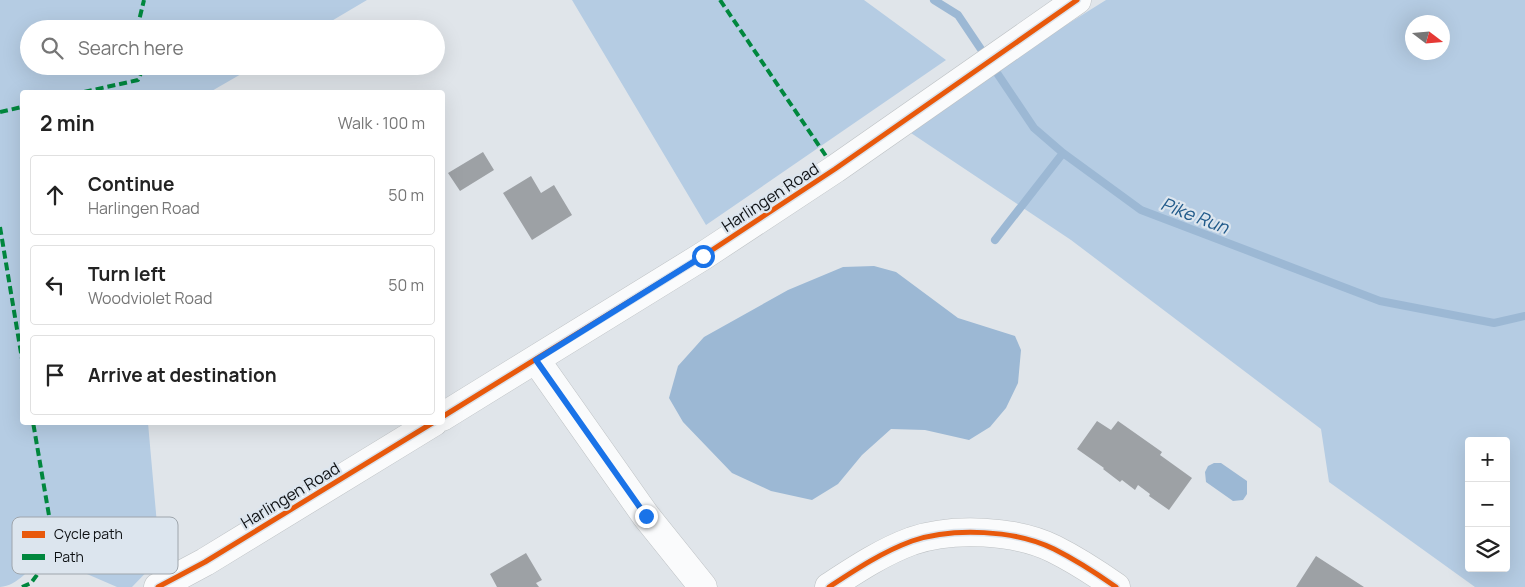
<!DOCTYPE html>
<meta charset="utf-8">
<style>
body{margin:0;font-family:Manrope,sans-serif;background:#f2f2f2;color:#222}
.controls{position:absolute;right:15px;bottom:15px;display:grid;overflow:hidden;border-radius:5px;box-shadow:0 5px 20px #0002}
.controls button{width:45px;height:45px;display:grid;place-items:center;padding:0;border:0;border-bottom:1px solid #e0e0e0;background:#fff;color:#222;font:25px sans-serif}
.compass{position:absolute;left:1405px;top:15px;width:45px;height:45px;border-radius:50%;background:#fff;box-shadow:0 5px 20px #0002;rotate:106deg}
.stop{position:absolute;width:15px;height:15px;margin:-11px;border:4px solid #1a73e8;border-radius:50%;background:#fff}
.stop.end{background:#1a73e8;border-color:#fff;box-shadow:0 1px 5px #0008}
.list{margin:0;padding:0;list-style:none}
h2{display:flex;justify-content:space-between;align-items:center;height:65px;margin:0;padding:0 20px;font-size:21px}
h2 small{font-size:16px;font-weight:400;color:#767676}
.list li{display:grid;grid-template-columns:32px 1fr auto;gap:15px;align-items:center;box-sizing:border-box;height:80px;margin:0 10px 10px;padding:0 10px;border:1px solid #e0e0e0;border-radius:5px}
.list b{display:block;font-size:19px;white-space:nowrap}
.list p{margin:0;font-size:16px;white-space:nowrap;color:#767676}
.list em{font-size:16px;font-style:normal;color:#767676}
.icon{flex:none;width:28px;height:28px;fill:none;stroke:currentColor;stroke-width:2;stroke-linecap:round;stroke-linejoin:round}
.map{position:relative;flex:none;width:1525px;height:587px;overflow:hidden}
.search{position:absolute;background:#fff;box-shadow:0 5px 20px #0002;left:20px;top:20px;width:425px;height:55px;display:flex;align-items:center;gap:12px;box-sizing:border-box;padding:0 18px;border-radius:28px;color:#767676;font-size:19px}
.panel{position:absolute;background:#fff;box-shadow:0 5px 20px #0002;left:20px;top:90px;width:425px;height:335px;border-radius:5px}
.map>svg:first-child{display:block}
.forest{fill:#b5cce3;fill-rule:evenodd}
.water{fill:#9cb8d4}
.lines{fill:none;stroke-linecap:round;stroke-linejoin:round}
.stream{stroke:#9cb8d4;stroke-width:8}
.building{fill:#9da1a5}
.street-casing{stroke:#bdc1c4;stroke-width:29}
.secondary-casing{stroke:#bdc1c4;stroke-width:29}
.street{stroke:#fafbfc;stroke-width:28}
.secondary{stroke:#fafbfc;stroke-width:28}
.quiet{stroke:#00873e;stroke-width:4;stroke-dasharray:8 4;stroke-linecap:butt}
.cycleway-casing{stroke:#dce5ee;stroke-width:8}
.cycleway{stroke:#e8590c;stroke-width:5}
.route{stroke:#1a73e8;stroke-width:6}
.labels{text-anchor:middle;dominant-baseline:central;stroke-width:4.5;stroke-linejoin:round;paint-order:stroke}
.street-label{font-size:16px;fill:#0d1013;stroke:#dce5ee}
.water-label{font-size:18px;font-style:italic;fill:#225b8b;stroke:#dce5ee}
.key{fill:#dce5ee;stroke:#9ea5ac;stroke-width:1}
.key-label{font-size:14px;fill:#0d1013}
</style>
<div class="map">
<svg width="1525" height="587" viewBox="0 0 1525 587">
<rect width="100%" height="100%" fill="#e0e5ea"/>
<!-- forest -->
<path class="forest" d="M0,0H367L318,29H29V66H255L210,92H22V422L148,423L160,558L132,587H117L43,555C31,567 18,586 0,587Z
M572,0H864L946,60L706,225Z
M1106,0H1525V587H1475L1329,482L1321,429L1071,240L908,131L1013,58ZM1412,22H1442V52H1412ZM1469,441H1506V568H1469Z"/>
<!-- water -->
<path class="water" d="M874,266L896,272L958,318L1015,336L1021,350L1018,383L1006,408L990,427L969,440L925,430L891,429L862,455L838,484L812,500L771,491L732,473L683,422L669,398L678,366L704,337L788,290L843,267Z
M1214,463H1221L1247,481V494L1243,500L1233,501L1206,482L1205,472L1208,466Z"/>
<g class="lines">
<!-- stream -->
<path class="stream" d="M934,0L958,15L1034,128L1063,153L1141,210L1380,301L1494,323L1525,316
M995,240L1063,153"/>
</g>
<!-- building -->
<path class="building" d="M483,152L494,170L460,191L448,173Z
M531,176L541,193L554,185L572,215L532,240L503,193Z
M1097,421L1111,430L1118,421L1162,452L1160,455L1192,478L1169,510L1149,496L1150,494L1138,485L1135,490L1122,480L1120,482L1103,469L1104,468L1077,449Z
M526,553L542,580L536,583L539,587H497L490,574Z
M1316,556L1364,587H1296Z"/>
<g class="lines">
<defs>
<path id="street" d="M536,360L646,516L703,587
M829,587C855,570 882,552 912,541C953,527 1016,530 1054,549C1076,560 1096,573 1116,587"/>
<path id="secondary" d="M442,417L703,256L835,169L1077,0
M158,587L205,562L434,422"/>
</defs>
<!-- street casing -->
<use href="#street" class="street-casing"/>
<!-- secondary casing -->
<use href="#secondary" class="secondary-casing"/>
<!-- street -->
<use href="#street" class="street"/>
<!-- secondary -->
<use href="#secondary" class="secondary"/>
<!-- quiet -->
<path class="quiet" d="M720,0L826,156
M137,29L144,0
M84,92L138,80L144,66
M0,112L22,107
M0,227L22,359
M22,587L31,583L48,560L52,533L33,422"/>
<defs>
<path id="cycleway" d="M442,417L703,256L835,169L1077,0
M158,587L205,562L434,422
M829,587C855,570 882,552 912,541C953,527 1016,530 1054,549C1076,560 1096,573 1116,587"/>
</defs>
<!-- cycleway casing -->
<use href="#cycleway" class="cycleway-casing"/>
<!-- cycleway -->
<use href="#cycleway" class="cycleway"/>
</g>
<g class="lines">
<!-- route -->
<path class="route" d="M646,516L536,360L703,256"/>
</g>
<g class="labels">
<!-- street labels -->
<g class="street-label">
<text transform="translate(770 197) rotate(-33)">Harlingen Road</text>
<text transform="translate(290 495) rotate(-31)">Harlingen Road</text>
</g>
<!-- water labels -->
<g class="water-label">
<text transform="translate(1195 215) rotate(21)">Pike Run</text>
</g>
</g>
<!-- legend -->
<rect x="12" y="517" width="166" height="57" rx="8" class="key"/>
<rect x="22" y="531" width="23" height="7" fill="#e8590c"/>
<rect x="22" y="554" width="23" height="6" fill="#00873e"/>
<g class="key-label">
<text x="54" y="539">Cycle path</text>
<text x="54" y="562">Path</text>
</g>
</svg>
<div class="controls">
<button>+</button>
<button>−</button>
<button><svg class="icon" aria-label="layers" viewBox="0 0 24 24"><path d="M12 4l9 5-9 5-9-5zM3 14l9 5 9-5"/></svg></button>
</div>
<svg class="compass" viewBox="-18 -18 36 36"><path d="M0-13l5 13h-10z" fill="#e53935"/><path d="M0 13l5-13h-10z" fill="#767676"/></svg>
<div class="stop" style="left:703px;top:256px"></div>
<div class="stop end" style="left:646px;top:516px"></div>
<div class="search"><svg class="icon" aria-label="search" viewBox="0 0 24 24"><circle cx="10" cy="10" r="6"/><path d="M15 15l6 6"/></svg>Search here</div>
<section class="panel">
<h2>2 min<small>Walk · 100 m</small></h2>
<ul class="list">
<li><svg class="icon" aria-label="ahead" viewBox="0 0 24 24"><path d="M12 20V5M6 11l6-6 6 6"/></svg><div><b>Continue</b><p>Harlingen Road</p></div><em>50 m</em></li>
<li><svg class="icon" aria-label="left" viewBox="0 0 24 24"><path d="M17 20v-9H6M10 6l-5 5 5 5"/></svg><div><b>Turn left</b><p>Woodviolet Road</p></div><em>50 m</em></li>
<li><svg class="icon" aria-label="arrive" viewBox="0 0 24 24"><path d="M6 21V4h12l-3 4 3 4H6"/></svg><div><b>Arrive at destination</b></div></li>
</ul>
</section>
</div>
